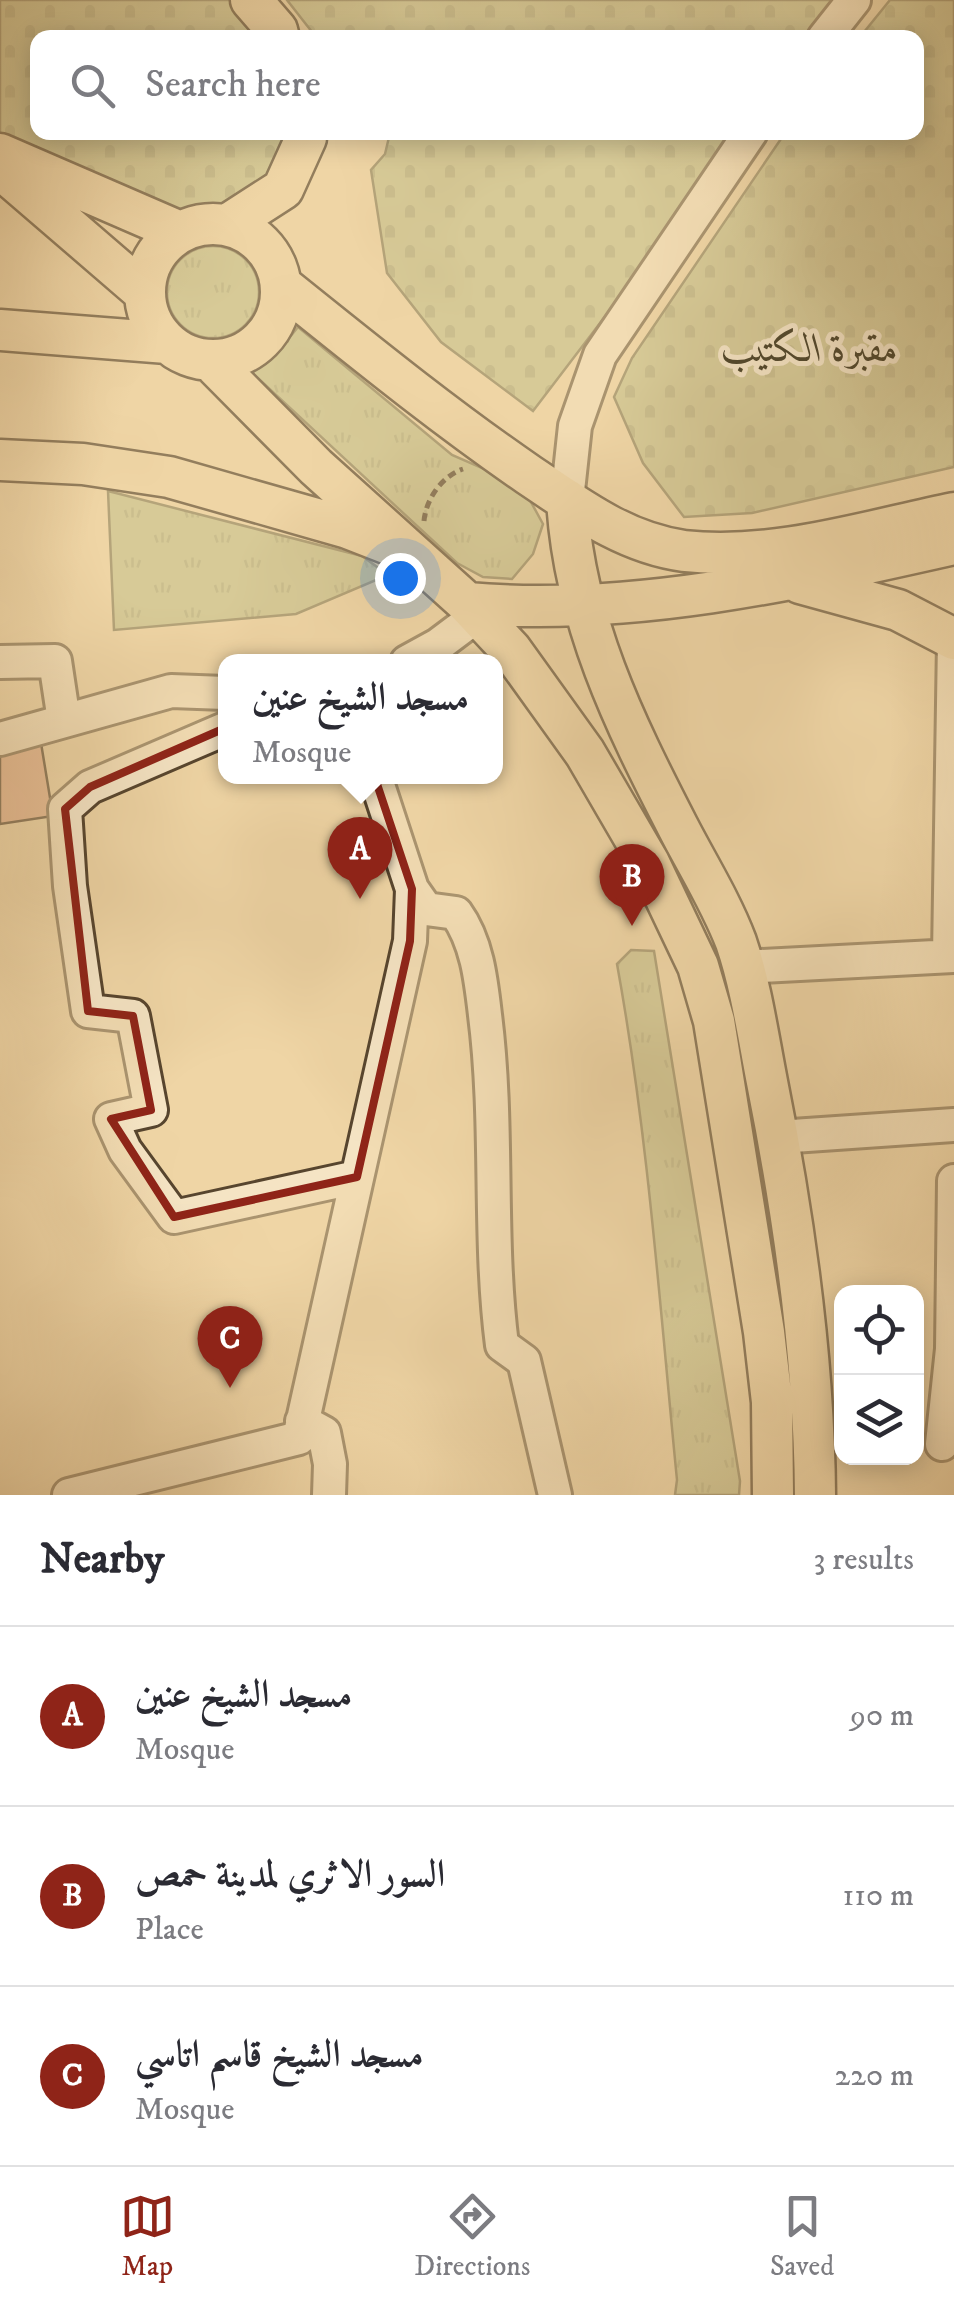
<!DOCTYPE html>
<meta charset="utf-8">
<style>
body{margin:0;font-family:"IM FELL DW Pica",Amiri,serif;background:#f7f7f7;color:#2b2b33}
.controls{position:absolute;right:30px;bottom:30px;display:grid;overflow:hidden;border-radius:20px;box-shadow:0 5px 25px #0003}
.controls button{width:90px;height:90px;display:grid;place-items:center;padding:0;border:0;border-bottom:2px solid #e1e1e2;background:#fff;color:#2b2b33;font:50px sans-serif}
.you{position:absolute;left:400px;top:578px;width:35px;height:35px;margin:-25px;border:8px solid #fff;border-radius:50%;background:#1a73e8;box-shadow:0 0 0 15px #1a73e833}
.badge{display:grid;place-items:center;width:65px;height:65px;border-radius:50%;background:#8f2418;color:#fff;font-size:32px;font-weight:700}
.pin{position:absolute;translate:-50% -82px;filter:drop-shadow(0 2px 5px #0008)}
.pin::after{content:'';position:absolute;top:52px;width:35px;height:30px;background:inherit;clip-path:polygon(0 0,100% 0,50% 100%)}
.popup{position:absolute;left:218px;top:654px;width:285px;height:130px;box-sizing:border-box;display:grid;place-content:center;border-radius:20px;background:#fff;filter:drop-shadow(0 2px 8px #0005);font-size:32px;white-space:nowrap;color:#7c7c81}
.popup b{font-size:38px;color:#2b2b33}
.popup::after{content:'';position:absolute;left:50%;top:100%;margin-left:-20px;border:20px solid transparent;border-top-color:#fff}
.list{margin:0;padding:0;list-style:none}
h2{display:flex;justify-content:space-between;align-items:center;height:130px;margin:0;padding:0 40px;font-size:42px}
h2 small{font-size:32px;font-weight:400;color:#7c7c81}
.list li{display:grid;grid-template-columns:65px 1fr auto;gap:30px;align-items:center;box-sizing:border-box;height:180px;padding:0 40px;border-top:2px solid #e1e1e2}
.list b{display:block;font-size:38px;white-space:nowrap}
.list p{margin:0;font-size:32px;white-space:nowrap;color:#7c7c81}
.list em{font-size:32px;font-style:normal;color:#7c7c81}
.icon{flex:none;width:55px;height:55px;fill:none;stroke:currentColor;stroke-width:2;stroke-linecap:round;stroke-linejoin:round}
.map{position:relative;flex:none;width:954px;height:1495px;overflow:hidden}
.search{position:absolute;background:#fff;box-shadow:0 5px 25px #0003;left:30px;right:30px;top:30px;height:110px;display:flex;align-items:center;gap:25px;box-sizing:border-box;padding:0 35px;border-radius:20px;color:#7c7c81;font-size:38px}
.sheet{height:670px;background:#fff}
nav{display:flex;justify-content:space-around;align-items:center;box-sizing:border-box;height:140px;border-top:2px solid #e1e1e2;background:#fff;font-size:28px;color:#7c7c81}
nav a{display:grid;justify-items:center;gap:5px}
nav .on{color:#8f2418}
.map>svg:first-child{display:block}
.grass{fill:url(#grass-tufts);stroke:#6f6946;stroke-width:2.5}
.cemetery{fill:url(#cemetery-stones);stroke:#6f6946;stroke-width:2.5}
.building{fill:#e1a37e;stroke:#241506;stroke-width:2.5}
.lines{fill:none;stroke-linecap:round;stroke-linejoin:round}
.minor-casing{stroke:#57452e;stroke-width:38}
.major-casing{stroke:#241506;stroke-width:45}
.path{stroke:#241506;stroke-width:5;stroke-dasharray:8 5;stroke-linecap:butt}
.minor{stroke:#f5e4c4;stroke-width:32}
.major{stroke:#efd5a5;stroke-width:40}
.marked{fill:none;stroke:#8f2418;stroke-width:8;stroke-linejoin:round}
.labels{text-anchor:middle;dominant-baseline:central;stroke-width:10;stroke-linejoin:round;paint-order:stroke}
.park-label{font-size:40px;font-style:italic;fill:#51472c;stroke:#f5e4c4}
</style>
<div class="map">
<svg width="954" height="1495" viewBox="0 0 954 1495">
<defs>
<pattern id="grass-tufts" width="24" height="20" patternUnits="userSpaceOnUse" patternTransform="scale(2.5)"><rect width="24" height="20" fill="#babd86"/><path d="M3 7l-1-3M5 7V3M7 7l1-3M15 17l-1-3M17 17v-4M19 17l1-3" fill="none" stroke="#a0a272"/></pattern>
<pattern id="cemetery-stones" width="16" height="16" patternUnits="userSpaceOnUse" patternTransform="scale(2.5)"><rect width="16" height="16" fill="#babd86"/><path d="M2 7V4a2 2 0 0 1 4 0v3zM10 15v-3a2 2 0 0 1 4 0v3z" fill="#a0a272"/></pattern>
</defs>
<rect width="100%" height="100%" fill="#efd5a5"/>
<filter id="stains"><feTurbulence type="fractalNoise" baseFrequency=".002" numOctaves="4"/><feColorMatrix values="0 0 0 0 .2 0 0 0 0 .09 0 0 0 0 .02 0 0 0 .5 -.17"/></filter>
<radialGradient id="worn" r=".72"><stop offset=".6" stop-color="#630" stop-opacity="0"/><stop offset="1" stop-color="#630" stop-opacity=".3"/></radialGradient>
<!-- grass -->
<path class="grass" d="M167 292a46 46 0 1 1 92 0a46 46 0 1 1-92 0Z
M298,327L452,455L505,478L526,493L543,524L533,554L512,579L483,577L457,563L248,369L277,353Z
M108,491L362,556L388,575L296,614L114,630Z
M631,950L654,951L740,1481L739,1495H675L677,1480C660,1308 648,1134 617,964Z"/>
<!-- cemetery -->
<path class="cemetery" d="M0,0H251L279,37L38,38V132H305L283,189L215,224L191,227L0,154Z
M287,0H847L818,38L316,37Z
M890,0H954V467L752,513L684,517L643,463L614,397L632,358L785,133L916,132V38L860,37Z
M390,133H745L533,411L441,342L387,273L371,170L385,154Z"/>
<!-- building -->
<path class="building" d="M41,743L53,816L0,824V749Z"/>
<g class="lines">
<defs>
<path id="minor" d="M824,38L854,0
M567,500L575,426L600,355L751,132
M0,662L55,661L64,721
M407,662L438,645L478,615
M225,729L90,787L65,809L70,886L88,1011L133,1016L151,1110L111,1119L125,1150L174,1217L357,1177
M0,739L171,691L225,693
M412,889L426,909L456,913C477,942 481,980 485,1015C499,1125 488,1236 502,1345L524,1361L555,1495
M949,956L954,641
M742,967L954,956
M778,1137L954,1125
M302,1421L324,1433L330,1464L329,1495
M942,1444L952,1349L954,1181
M69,1495L299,1438L410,941L412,889L375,776"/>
<path id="major" d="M251,0L277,30L279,38
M0,154L180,232
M0,168L145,293
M145 292a68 68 0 1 1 136 0a68 68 0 1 1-136 0Z
M227,225L283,189L306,138L305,132
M281,285C362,350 443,416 529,475C577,507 624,543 684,551C773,561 867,531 954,513
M0,330L167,343
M210,360L316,467L467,603L511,650L585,753L649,863L698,966L714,1021L764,1332L772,1402L773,1495
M0,460L83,464L169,477L348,528L389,544
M567,500C574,621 624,722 678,827C697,864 721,902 736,942C751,986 758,1036 767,1082C794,1217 814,1357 815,1495
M800,583L898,610L954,639
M467,603C631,617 794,580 954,544"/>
</defs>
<!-- minor casing -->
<use href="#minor" class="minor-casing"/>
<!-- major casing -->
<use href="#major" class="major-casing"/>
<!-- path -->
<path class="path" d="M424,521C426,499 442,476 463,469"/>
<!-- minor -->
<use href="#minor" class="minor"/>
<!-- major -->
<use href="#major" class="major"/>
</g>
<!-- marked area -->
<path d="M0 0H954V1495H0ZM344,685L412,889L410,941L357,1177L174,1217L111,1119L151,1110L133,1016L88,1011L65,809L90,787L232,725V694Z" fill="#efd5a5" fill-opacity=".55" fill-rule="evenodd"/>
<path class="marked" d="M344,685L412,889L410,941L357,1177L174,1217L111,1119L151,1110L133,1016L88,1011L65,809L90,787L232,725V694Z"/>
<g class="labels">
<!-- park labels -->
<g class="park-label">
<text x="810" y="350">مقبرة الكتيب</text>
</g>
</g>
<rect width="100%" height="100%" filter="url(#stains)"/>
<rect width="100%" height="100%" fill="url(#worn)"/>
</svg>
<div class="controls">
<button><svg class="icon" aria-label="locate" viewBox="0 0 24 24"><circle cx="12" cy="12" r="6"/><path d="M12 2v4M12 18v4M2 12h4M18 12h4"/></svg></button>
<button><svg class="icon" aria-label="layers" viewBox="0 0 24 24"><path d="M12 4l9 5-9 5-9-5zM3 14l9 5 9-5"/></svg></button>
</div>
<div class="you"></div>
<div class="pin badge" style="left:360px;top:899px">A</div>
<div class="popup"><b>مسجد الشيخ عنين</b>Mosque</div>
<div class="pin badge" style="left:632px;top:926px">B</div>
<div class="pin badge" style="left:230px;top:1388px">C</div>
<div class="search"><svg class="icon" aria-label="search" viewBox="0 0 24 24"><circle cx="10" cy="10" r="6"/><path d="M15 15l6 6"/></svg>Search here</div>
</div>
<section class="sheet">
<h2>Nearby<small>3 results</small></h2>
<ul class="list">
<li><span class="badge">A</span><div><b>مسجد الشيخ عنين</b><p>Mosque</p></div><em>90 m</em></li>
<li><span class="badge">B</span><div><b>السور الاثري لمدينة حمص</b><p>Place</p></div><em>110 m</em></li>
<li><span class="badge">C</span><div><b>مسجد الشيخ قاسم اتاسي</b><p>Mosque</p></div><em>220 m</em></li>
</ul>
</section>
<nav>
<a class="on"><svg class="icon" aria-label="map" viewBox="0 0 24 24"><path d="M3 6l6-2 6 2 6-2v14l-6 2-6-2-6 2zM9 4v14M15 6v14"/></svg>Map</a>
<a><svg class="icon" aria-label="directions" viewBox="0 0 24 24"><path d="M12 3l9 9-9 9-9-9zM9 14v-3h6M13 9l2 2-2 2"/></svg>Directions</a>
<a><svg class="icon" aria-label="saved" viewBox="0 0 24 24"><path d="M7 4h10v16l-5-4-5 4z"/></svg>Saved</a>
</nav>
